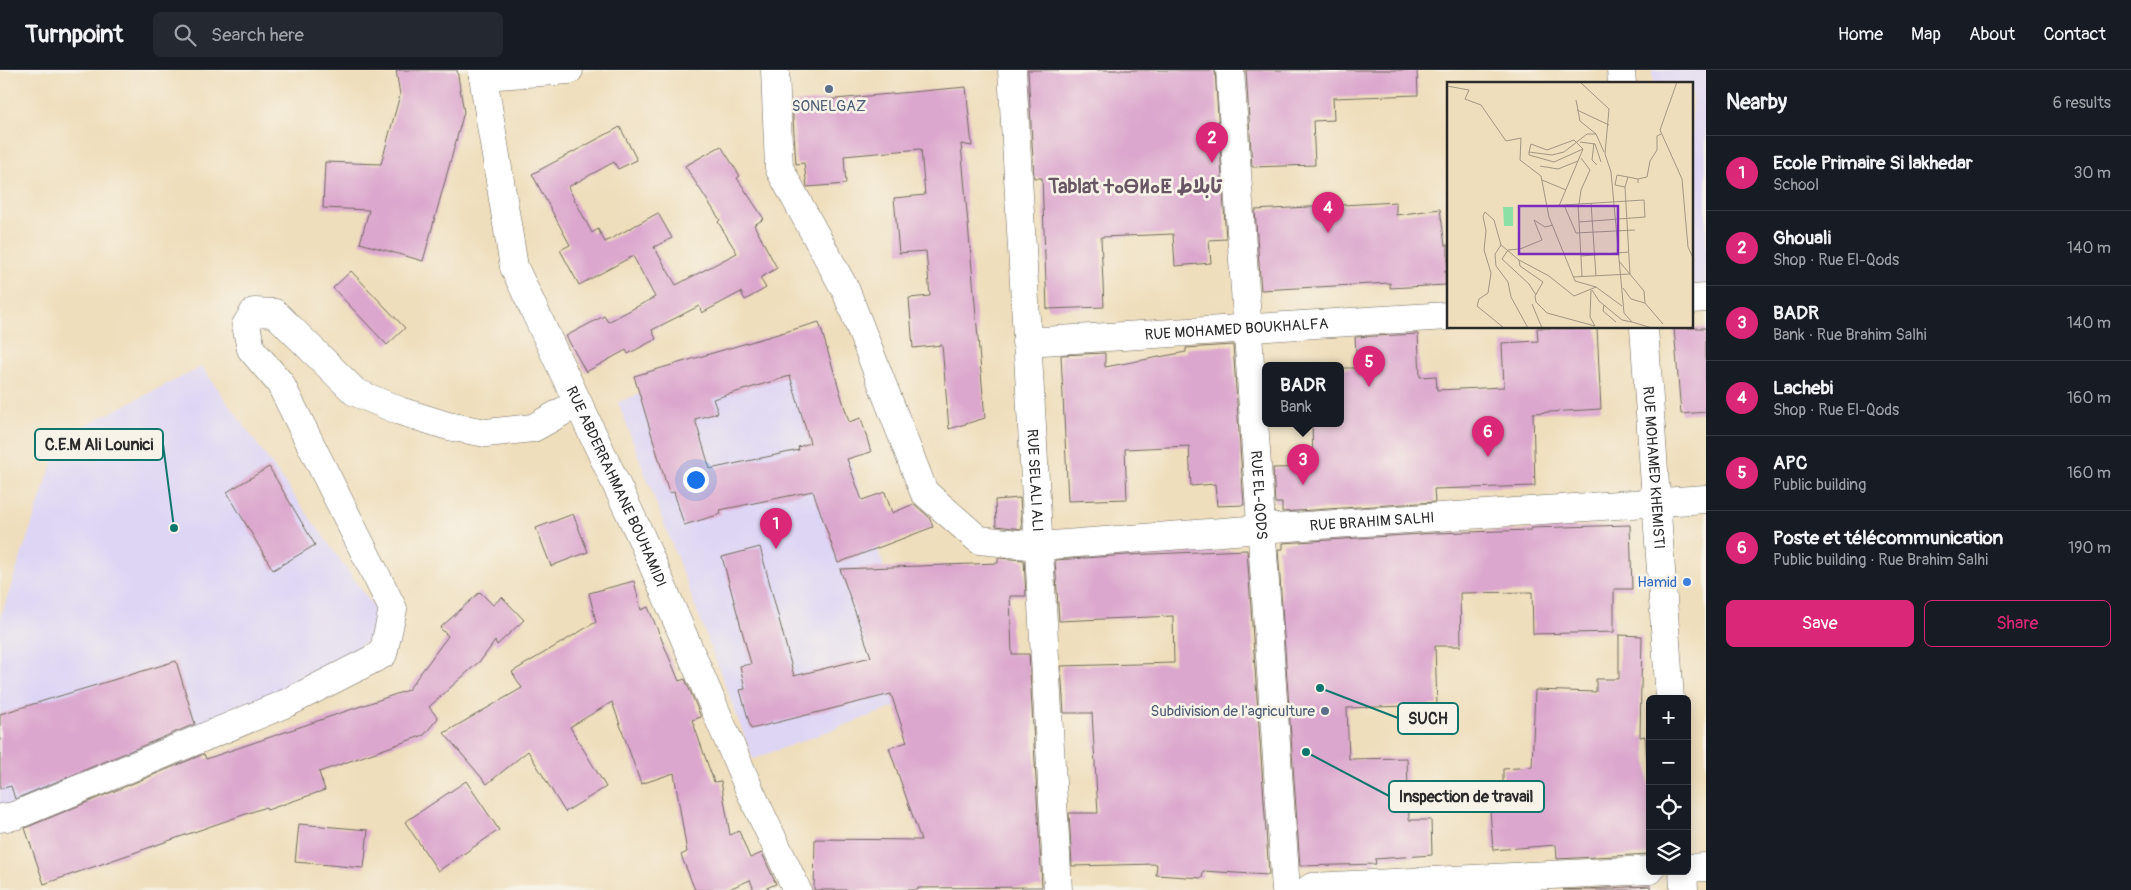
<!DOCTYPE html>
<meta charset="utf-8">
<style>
body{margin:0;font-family:Pangolin,"Playpen Sans Arabic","Noto Sans Tifinagh",sans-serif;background:#242831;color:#f1f3f6}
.controls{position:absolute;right:15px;bottom:15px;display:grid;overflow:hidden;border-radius:8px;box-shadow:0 2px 12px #0003}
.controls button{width:45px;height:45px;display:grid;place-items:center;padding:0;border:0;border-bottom:1px solid #363941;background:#171b24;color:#f1f3f6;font:25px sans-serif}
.you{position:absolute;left:695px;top:409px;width:18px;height:18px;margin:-12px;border:4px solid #fff;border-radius:50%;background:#1a73e8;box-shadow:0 0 0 8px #1a73e833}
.badge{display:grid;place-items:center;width:32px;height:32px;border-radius:50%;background:#db2777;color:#fff;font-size:16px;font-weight:700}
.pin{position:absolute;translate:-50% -41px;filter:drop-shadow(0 1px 2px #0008)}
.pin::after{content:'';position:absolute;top:26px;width:18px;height:15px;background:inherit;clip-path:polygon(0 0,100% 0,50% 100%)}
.popup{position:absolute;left:1262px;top:292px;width:82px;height:65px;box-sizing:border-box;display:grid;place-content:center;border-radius:8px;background:#171b24;filter:drop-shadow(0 1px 4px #0005);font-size:16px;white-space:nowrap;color:#9ea1a6}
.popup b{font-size:19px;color:#f1f3f6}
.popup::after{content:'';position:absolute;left:50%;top:100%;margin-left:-10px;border:10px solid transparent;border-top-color:#171b24}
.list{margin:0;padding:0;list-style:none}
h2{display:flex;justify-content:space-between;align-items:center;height:65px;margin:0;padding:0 20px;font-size:21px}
h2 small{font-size:16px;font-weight:400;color:#9ea1a6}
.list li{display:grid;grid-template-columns:32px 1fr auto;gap:15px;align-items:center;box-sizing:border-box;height:75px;padding:0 20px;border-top:1px solid #363941}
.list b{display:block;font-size:19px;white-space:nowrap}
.list p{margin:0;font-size:16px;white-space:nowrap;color:#9ea1a6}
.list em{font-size:16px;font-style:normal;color:#9ea1a6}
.actions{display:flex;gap:10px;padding:15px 20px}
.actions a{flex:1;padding:11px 0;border:1px solid #db2777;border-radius:8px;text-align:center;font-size:18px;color:#db2777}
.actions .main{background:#db2777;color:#fff}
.icon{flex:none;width:28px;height:28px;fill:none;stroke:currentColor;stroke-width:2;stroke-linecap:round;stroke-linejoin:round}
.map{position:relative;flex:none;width:1706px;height:820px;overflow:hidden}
header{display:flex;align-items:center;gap:30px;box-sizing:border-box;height:70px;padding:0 25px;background:#171b24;border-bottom:1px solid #363941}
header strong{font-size:24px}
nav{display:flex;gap:28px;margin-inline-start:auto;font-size:18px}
.search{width:350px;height:45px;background:#242831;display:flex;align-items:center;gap:12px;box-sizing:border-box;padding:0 18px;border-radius:8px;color:#9ea1a6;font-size:19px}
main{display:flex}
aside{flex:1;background:#171b24}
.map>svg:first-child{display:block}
.built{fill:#ded5f5}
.building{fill:#dca7ce;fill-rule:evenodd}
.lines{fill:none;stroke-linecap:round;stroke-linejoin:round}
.street-casing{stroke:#706a5e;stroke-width:29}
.secondary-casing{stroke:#706a5e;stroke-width:29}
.street{stroke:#fff;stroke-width:28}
.secondary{stroke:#fff;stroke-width:28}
.service-dot{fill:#5c6f8a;stroke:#f7f3e8;stroke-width:2}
.shop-dot{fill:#3f7fe0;stroke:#f7f3e8;stroke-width:2}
.labels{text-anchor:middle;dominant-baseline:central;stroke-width:5;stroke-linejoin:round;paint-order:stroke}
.service-label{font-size:15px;fill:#4e5e75;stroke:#f7f3e8}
.street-label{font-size:15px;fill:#2b2b2b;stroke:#f7f3e8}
.shop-label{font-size:15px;fill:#366cbe;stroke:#f7f3e8;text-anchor:end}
.district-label{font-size:20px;font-weight:bold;fill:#695664;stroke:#f7f3e8}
.inset-road{fill:none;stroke:#a19682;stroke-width:1}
.view{fill:#7b2cbf;fill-opacity:0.15;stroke:#7b2cbf;stroke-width:2.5}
.inset-edge{fill:none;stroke:#2b2b2b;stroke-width:2.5}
.leader{fill:none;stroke:#0f766e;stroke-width:2}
.callout-dot{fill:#0f766e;stroke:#f7f3e8;stroke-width:2}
.callout{fill:#f7f3e8;stroke:#0f766e;stroke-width:2}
.callout-label{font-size:16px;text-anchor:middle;font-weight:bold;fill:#2b2b2b}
</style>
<header>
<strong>Turnpoint</strong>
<div class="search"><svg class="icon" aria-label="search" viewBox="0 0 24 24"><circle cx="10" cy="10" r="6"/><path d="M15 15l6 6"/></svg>Search here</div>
<nav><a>Home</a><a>Map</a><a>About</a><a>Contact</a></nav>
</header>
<main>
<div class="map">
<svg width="1706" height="820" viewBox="0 0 1706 820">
<rect width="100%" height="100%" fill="#f7f3e8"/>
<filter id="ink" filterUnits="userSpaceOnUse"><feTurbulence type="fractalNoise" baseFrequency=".02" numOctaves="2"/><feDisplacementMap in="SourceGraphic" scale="10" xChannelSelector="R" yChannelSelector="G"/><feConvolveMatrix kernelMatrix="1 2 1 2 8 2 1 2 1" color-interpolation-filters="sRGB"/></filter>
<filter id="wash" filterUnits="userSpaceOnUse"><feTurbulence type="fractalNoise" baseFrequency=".0096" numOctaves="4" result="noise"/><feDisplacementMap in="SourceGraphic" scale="20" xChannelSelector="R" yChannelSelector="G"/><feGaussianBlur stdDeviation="1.12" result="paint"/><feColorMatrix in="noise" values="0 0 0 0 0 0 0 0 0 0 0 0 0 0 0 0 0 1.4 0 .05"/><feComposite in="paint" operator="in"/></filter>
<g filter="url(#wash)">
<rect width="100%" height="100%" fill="#efdebc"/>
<!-- built -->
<path class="built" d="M1652,0H1706V215L1692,216V14H1653Z
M810,262L924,626L753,689L618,332Z
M202,297L389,558L224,660L0,765V549L61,367Z"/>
<g id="blocks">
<!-- building -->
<path class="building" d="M396,0H457L464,42L423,191L360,173L369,140L323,138L325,92L381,94L400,25Z
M1028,0H1215L1226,169L1209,170L1211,193L1175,196L1173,164L1101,167L1104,237L1047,239L1042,108H1034Z
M1246,0H1417L1418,25L1333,28L1334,50L1313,51L1315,95L1252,97Z
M966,17L972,76L961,74L985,348L949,359L942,275L913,278L909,228L930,226L926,181L899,183L894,128L925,125L921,79L844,86L846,114L807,117L804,93L796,94L792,33Z
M620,57L637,90L618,99L614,92L568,117L592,163L598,159L605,172L658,143L672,168L654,177L676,215L737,183L718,152L720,150L685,96L721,76L740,106L737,108L764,149L754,155L777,198L760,208L766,218L745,230L741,222L702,243L699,236L652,260L656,269L628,284L626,280L586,302L566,266L604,246L608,252L655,227L633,186L579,215L560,180L570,175L532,104Z
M1396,132V145L1440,139L1445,175H1448V201H1445L1446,215L1390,218V213L1261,220L1255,140Z
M351,201L405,258L387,275L333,218Z
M819,252L849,352L861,348L871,382L847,389L862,430L885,422L892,443L914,434L929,447L933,457L838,493L813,421L720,440L721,444L684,455L674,422L669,423L634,306ZM790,306L810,373L798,377L799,380L710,399L695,349L718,343L713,329Z
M1537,258H1597L1601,339L1533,343L1535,416L1434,419L1435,432L1282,442V433H1275L1273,398L1313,397L1312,354H1340V298H1357L1355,267L1418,264L1420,307L1436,306L1437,320L1504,317L1502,273L1538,271Z
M1674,258H1706V342L1681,344Z
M1233,275L1244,435L1217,436L1215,414L1191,416L1189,376L1125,379L1127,429L1068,431L1061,285L1105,283V297L1186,282V278Z
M269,397L315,475L273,500L227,422Z
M1020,428L1022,459L996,456L995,430Z
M573,444L588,482L551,496L536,458Z
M1630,455L1632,519H1614V562L1533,564L1532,522L1460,523L1461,576H1435L1437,635L1347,638L1349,689L1407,688L1409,750H1431L1432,785L1375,789L1376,794L1300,796L1278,479H1283V473L1436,463L1531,460V458Z
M760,477L794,606L871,587L840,499L998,493V488L1024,490L1026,526H1010L1012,584H1029L1042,817L918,818V820H814L815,769L921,770L889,678L907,672L891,624L751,659L740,620L745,619L740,596L751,594L722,487Z
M1247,480L1269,805L1203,801L1202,808L1156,805L1157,794L1072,796L1069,743H1098L1092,643H1064L1061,596L1174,593L1173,546L1059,551L1055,490L1128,485Z
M634,511L641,540L648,537L679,611L685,609L701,647L692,650L714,712L721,711L730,765L739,761L750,788L762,783L776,814L762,820H754L750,810L727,820H695L681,785L687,782L674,703L641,714L612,632L570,657L606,717L565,742L528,681L487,714L444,663L522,618L512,602L596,552L589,523Z
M480,522L493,535L502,527L524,550L497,575L495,571L482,589L429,637L438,648L424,665L319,702L325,720L267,740L266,737L44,814L25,758L204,684L206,689L408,620L448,566L440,558Z
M1619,565L1642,566L1640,667L1645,666L1650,729V784L1557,789L1556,775L1493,780L1488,714L1503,712V699L1532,697L1535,620L1596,622V609H1619Z
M176,591L195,654L15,729L11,716L0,719V644Z
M466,711L499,760L438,801L405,752Z
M299,754L368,760L364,798L295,792Z
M1650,816V820H1563Z"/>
</g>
</g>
<g filter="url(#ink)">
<use href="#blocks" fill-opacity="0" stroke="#706a5e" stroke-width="1"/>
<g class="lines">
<defs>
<g id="street">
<path id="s1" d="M482,0L514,197L641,467L750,721L797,820"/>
<path id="s2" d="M775,0L779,98L846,221L924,422L979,470L1039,476L1261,459L1706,429"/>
<path id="s3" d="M1012,0L1058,820"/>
<path id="s4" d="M1230,0L1286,820"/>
<path d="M483,6L569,0"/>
<path d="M1692,229L1706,228"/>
<path id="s5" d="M1026,272L1448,246"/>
<path d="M0,748L14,746L289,632L383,584L393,539L280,313L251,279L246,255L254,242L275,243L355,322L400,341L448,356L486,363L533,358L578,333"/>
<path d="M1687,798L1706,797"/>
<path d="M1308,820L1312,817L1650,800"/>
</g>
<g id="secondary">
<path d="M1621,0L1622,14"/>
<path id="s6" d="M1644,258L1670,629"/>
<path d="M1683,801L1684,820"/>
</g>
</defs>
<!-- street casing -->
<use href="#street" class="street-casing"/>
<!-- secondary casing -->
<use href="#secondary" class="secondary-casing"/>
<!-- street -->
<use href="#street" class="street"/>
<!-- secondary -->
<use href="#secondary" class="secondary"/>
</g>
</g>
<!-- markers -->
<g class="service-dot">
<circle cx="829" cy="19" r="5"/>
<circle cx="1325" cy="641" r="5"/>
</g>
<circle class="shop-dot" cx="1687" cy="512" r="5"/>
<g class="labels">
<!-- service labels -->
<g class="service-label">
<text x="829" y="36">SONELGAZ</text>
<text x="1315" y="641" text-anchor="end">Subdivision de l'agriculture</text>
</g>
<!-- street labels -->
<g class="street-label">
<text stroke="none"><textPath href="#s5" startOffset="211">RUE MOHAMED BOUKHALFA</textPath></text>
<text stroke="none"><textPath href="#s6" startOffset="140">RUE MOHAMED KHEMISTI</textPath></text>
<text stroke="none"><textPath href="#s3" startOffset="411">RUE SELALI ALI</textPath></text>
<text stroke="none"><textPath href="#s1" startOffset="442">RUE ABDERRAHMANE BOUHAMIDI</textPath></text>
<text stroke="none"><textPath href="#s4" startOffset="426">RUE EL-QODS</textPath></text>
<text stroke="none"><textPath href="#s2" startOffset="921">RUE BRAHIM SALHI</textPath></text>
</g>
<!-- shop labels -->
<g class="shop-label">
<text x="1677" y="512">Hamid</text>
</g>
<!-- district labels -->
<g class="district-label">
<text x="1135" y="116">Tablat ⵜⴰⴱⵍⴰⵟ تابلاط</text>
</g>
</g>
<!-- overview -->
<g transform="translate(1447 12)">
<rect width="246" height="246" fill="#efdebc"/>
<path d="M56,125H66V144H57Z" fill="#8be1a5"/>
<path class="inset-road" d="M133,0L162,27L158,72L164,90L177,231L185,240L205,246M230,0L213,48L235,97L241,165L247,178M0,4L22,8L18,17L34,23L59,59L74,56L73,78L94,94L102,135L128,199L149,205L175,224M129,18L133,39L149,52M130,28L162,43M133,60L148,62L154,80M147,61L145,78L150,83M82,70L84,62L100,68L127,58L136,67M93,84L111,87L131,79M191,97L200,95L203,79L210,68V54L214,52M95,98L119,108M178,105L168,103L170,93L181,95M144,121L149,194M131,122L135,194M132,122L134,108L143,88L134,76M117,123L129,151L188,148M100,124L197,118L198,135L132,140M112,124L136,67L107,80L82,73V70L105,73L117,70L140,52H149L157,70M54,163L48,172L49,184L61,200L64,215L81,246M134,174L182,170M72,178L73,184L96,200L88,214L89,220L100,231L148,244L143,235L144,208M172,179L197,209L198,221M183,192L178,105L181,95L191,97V101M126,195L183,192M176,206L184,217L198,221L216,242M145,208L152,219L175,238L185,240M89,213L82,202L55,177L61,168L73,167L95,158L87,138L98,145L106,143M85,222L95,246M157,223L156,229L169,240M57,246L30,224L32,217L41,211L44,191L37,168L39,149L36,134L38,130L47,138L54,163L72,178L102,194L127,214L149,205M245,246L247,230"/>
<path class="view" d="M72,124H171V172H72Z"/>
<rect width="246" height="246" class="inset-edge"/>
</g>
<!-- callouts -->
<path class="leader" d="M174 458L163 374M1320 618L1398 648M1306 682L1389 726"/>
<g class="callout-dot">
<circle cx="174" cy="458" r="5"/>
<circle cx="1320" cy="618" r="5"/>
<circle cx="1306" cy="682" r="5"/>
</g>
<g class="callout">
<rect x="35" y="359" width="128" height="31" rx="5"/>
<rect x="1398" y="633" width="60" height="31" rx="5"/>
<rect x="1389" y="711" width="155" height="31" rx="5"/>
</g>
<g class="callout-label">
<text x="99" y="380">C.E.M Ali Lounici</text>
<text x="1428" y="654">SUCH</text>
<text x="1466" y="732">Inspection de travail</text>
</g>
</svg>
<div class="controls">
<button>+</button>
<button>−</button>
<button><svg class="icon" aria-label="locate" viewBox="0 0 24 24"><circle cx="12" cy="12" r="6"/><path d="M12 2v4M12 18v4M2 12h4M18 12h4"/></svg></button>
<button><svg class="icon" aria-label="layers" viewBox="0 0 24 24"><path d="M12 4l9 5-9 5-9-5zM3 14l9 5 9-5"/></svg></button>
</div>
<div class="you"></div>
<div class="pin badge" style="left:776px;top:479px">1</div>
<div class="pin badge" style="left:1212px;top:93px">2</div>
<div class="pin badge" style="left:1303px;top:415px">3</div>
<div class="popup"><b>BADR</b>Bank</div>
<div class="pin badge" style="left:1328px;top:163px">4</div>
<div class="pin badge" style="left:1369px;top:317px">5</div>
<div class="pin badge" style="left:1488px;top:387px">6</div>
</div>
<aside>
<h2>Nearby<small>6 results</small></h2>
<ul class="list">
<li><span class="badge">1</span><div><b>Ecole Primaire Si lakhedar</b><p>School</p></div><em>30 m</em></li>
<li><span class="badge">2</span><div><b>Ghouali</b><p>Shop · Rue El-Qods</p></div><em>140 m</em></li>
<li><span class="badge">3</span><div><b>BADR</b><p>Bank · Rue Brahim Salhi</p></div><em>140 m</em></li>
<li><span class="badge">4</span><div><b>Lachebi</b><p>Shop · Rue El-Qods</p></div><em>160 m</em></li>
<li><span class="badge">5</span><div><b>APC</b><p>Public building</p></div><em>160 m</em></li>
<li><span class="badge">6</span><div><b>Poste et télécommunication</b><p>Public building · Rue Brahim Salhi</p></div><em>190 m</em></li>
</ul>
<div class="actions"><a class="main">Save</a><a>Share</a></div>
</aside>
</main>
